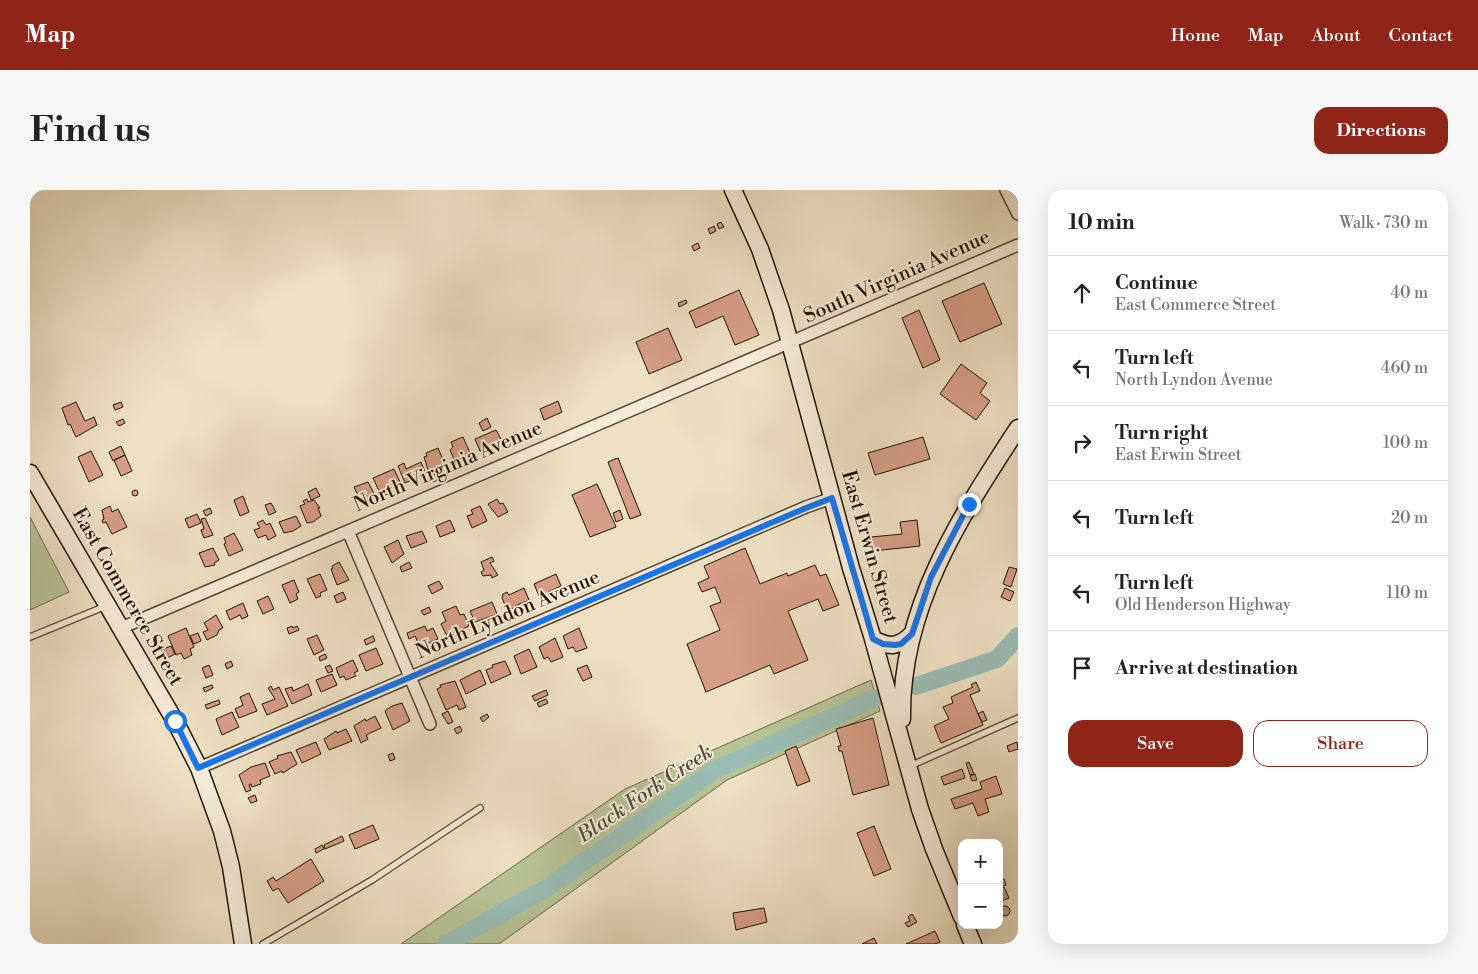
<!DOCTYPE html>
<meta charset="utf-8">
<style>
body{margin:0;font-family:"Libre Bodoni",serif;background:#f6f6f6;color:#222}
.controls{position:absolute;right:15px;bottom:15px;display:grid;overflow:hidden;border-radius:10px;box-shadow:0 5px 20px #0002}
.controls button{width:45px;height:45px;display:grid;place-items:center;padding:0;border:0;border-bottom:1px solid #e0e0e0;background:#fff;color:#222;font:25px sans-serif}
.stop{position:absolute;width:15px;height:15px;margin:-11px;border:4px solid #1a73e8;border-radius:50%;background:#fff}
.stop.end{background:#1a73e8;border-color:#fff;box-shadow:0 1px 5px #0008}
.list{margin:0;padding:0;list-style:none}
h2{display:flex;justify-content:space-between;align-items:center;height:65px;margin:0;padding:0 20px;font-size:21px}
h2 small{font-size:16px;font-weight:400;color:#767676}
.list li{display:grid;grid-template-columns:32px 1fr auto;gap:15px;align-items:center;box-sizing:border-box;height:75px;padding:0 20px;border-top:1px solid #e0e0e0}
.list b{display:block;font-size:19px;white-space:nowrap}
.list p{margin:0;font-size:16px;white-space:nowrap;color:#767676}
.list em{font-size:16px;font-style:normal;color:#767676}
.actions{display:flex;gap:10px;padding:15px 20px}
.actions a{flex:1;padding:11px 0;border:1px solid #8f2418;border-radius:15px;text-align:center;font-size:18px;color:#8f2418}
.actions .main{background:#8f2418;color:#fff}
.icon{flex:none;width:28px;height:28px;fill:none;stroke:currentColor;stroke-width:2;stroke-linecap:round;stroke-linejoin:round}
.map{position:relative;flex:none;width:988px;height:754px;overflow:hidden;border-radius:15px}
header{display:flex;align-items:center;gap:30px;box-sizing:border-box;height:70px;padding:0 25px;background:#8f2418;color:#fff}
header strong{font-size:24px}
nav{display:flex;gap:28px;margin-inline-start:auto;font-size:18px}
.intro{display:flex;align-items:center;justify-content:space-between;box-sizing:border-box;height:120px;padding:0 30px}
h1{margin:0;font-size:35px}
.button{padding:12px 22px;border-radius:15px;background:#8f2418;color:#fff;font-size:18px;font-weight:700}
main{display:flex;gap:30px;padding:0 30px}
aside{flex:1;background:#fff;border-radius:15px;box-shadow:0 5px 20px #0002}
.map>svg:first-child{display:block}
.green{fill:#b6c295;stroke:#6e6a4a}
.lines{fill:none;stroke-linecap:round;stroke-linejoin:round}
.river{stroke:#99bdb4;stroke-width:18}
.building{fill:#d49d85;stroke:#251300}
.lane-casing{stroke:#574630;stroke-width:8}
.street-casing{stroke:#574630;stroke-width:14}
.secondary-casing{stroke:#251300;stroke-width:19}
.lane{stroke:#f3ead7;stroke-width:5.5}
.street{stroke:#f3ead7;stroke-width:11}
.secondary{stroke:#f3ead7;stroke-width:16}
.route{stroke:#1a73e8;stroke-width:6}
.labels{text-anchor:middle;dominant-baseline:central;stroke-width:4;stroke-linejoin:round;paint-order:stroke}
.street-label{font-size:20px;fill:#251300;stroke:#f3ead7}
.water-label{font-size:21px;font-style:italic;fill:#4e4e3f;stroke:#f3ead7}
</style>
<header>
<strong>Map</strong>
<nav><a>Home</a><a>Map</a><a>About</a><a>Contact</a></nav>
</header>
<div class="intro"><h1>Find us</h1><a class="button">Directions</a></div>
<main>
<div class="map">
<svg width="988" height="754" viewBox="0 0 988 754">
<rect width="100%" height="100%" fill="#eddfc2"/>
<filter id="stains"><feTurbulence type="fractalNoise" baseFrequency=".004" numOctaves="4"/><feColorMatrix values="0 0 0 0 .2 0 0 0 0 .09 0 0 0 0 .02 0 0 0 .5 -.17"/></filter>
<radialGradient id="worn" r=".72"><stop offset=".6" stop-color="#630" stop-opacity="0"/><stop offset="1" stop-color="#630" stop-opacity=".3"/></radialGradient>
<!-- green -->
<path class="green" d="M0,327L39,402L0,420Z
M841,490L850,521L697,590L469,754H371L595,599Z"/>
<g class="lines">
<!-- river -->
<path class="river" d="M886,496L967,469L988,446
M416,754L517,698L685,580L846,508"/>
</g>
<!-- building -->
<path class="building" d="M691,32L694,37L689,39L687,34Z
M684,36L686,41L680,44L678,39Z
M668,53L670,58L664,61L662,56Z
M954,93L972,134L930,152L912,111Z
M709,100L729,145L705,155L693,126L666,138L659,122Z
M656,110L657,113L649,117L648,113Z
M889,120L910,170L893,178L872,128Z
M638,138L652,170L619,184L606,152Z
M931,174L957,193L950,203L960,211L946,230L910,204Z
M528,211L532,222L514,230L510,219Z
M46,212L55,231L64,227L67,235L46,247L40,234L38,235L32,218Z
M91,212L93,217L85,220L83,215Z
M457,228L461,237L453,241L449,233Z
M93,229L95,233L89,236L86,232Z
M466,240L472,251L450,261L445,249Z
M433,247L441,265L425,272L420,260L423,257L421,252Z
M893,247L900,269L845,285L838,263Z
M91,256L95,265L83,271L79,262Z
M408,258L416,277L399,283L394,267L397,266L396,263Z
M61,261L73,285L59,292L48,267Z
M95,265L102,281L91,286L84,270Z
M588,268L611,325L600,329L578,272Z
M391,272L396,284L375,293L368,276L374,273L376,279Z
M364,279L371,294L358,301L359,304L351,305L343,288Z
M404,282L407,290L403,292L400,284Z
M338,292L346,307L332,314L324,297Z
M567,294L586,337L560,347L542,305Z
M286,298L290,306L281,310L278,302Z
M102 303a3 3 0 1 1 6 0a3 3 0 1 1-6 0Z
M213,306L219,322L210,326L204,310Z
M277,309L278,312L284,310L290,318H288L291,326L283,332L277,333L270,316L275,314L273,311Z
M467,309L470,314L473,313L478,322L468,327L458,314Z
M241,313L246,322L239,325L235,315Z
M80,316L82,322L88,319L97,337L82,344L76,332L73,333L72,330L74,329L72,320Z
M450,316L457,331L442,338L437,326L443,324L441,320Z
M180,318L182,323L176,326L173,321Z
M590,320L593,329L586,332L583,323Z
M167,324L171,333L159,338L155,329Z
M266,326L271,336L263,341L254,343L249,332Z
M175,328L183,345L174,348L171,340L174,339L171,329Z
M233,330L236,335L240,333L246,346L238,350L236,345L228,348L224,340L230,338L227,333Z
M420,330L425,341L410,347L406,336Z
M887,330L890,356L843,361L841,347L872,344L870,332Z
M392,341L397,352L381,358L376,346Z
M204,343L213,360L199,366L194,354L196,353L194,348Z
M368,350L374,364L362,373L354,357Z
M183,358L189,370L184,373L185,375L175,377L169,363Z
M715,358L730,394L757,383L758,386L785,375L790,386L796,384L809,415L793,421L788,409L758,421L778,470L744,484L740,475L676,502L657,454L690,440L680,416L691,412L685,397L672,402L668,393L679,388L674,376Z
M462,367L464,371L460,373L468,385L462,388L461,385L453,386L451,382L454,380L451,372Z
M309,372L319,390L307,395L301,379L303,378L302,376Z
M379,372L382,378L372,382L370,377Z
M979,377L987,379L981,397L973,394Z
M290,384L297,400L290,403L291,406L286,408L277,389Z
M526,384L531,396L518,402L519,404L509,406L504,394Z
M264,390L269,402L266,404L268,409L260,413L252,395Z
M409,391L413,398L402,404L398,396Z
M494,398L499,410L485,416L486,418L477,420L472,408L473,404L477,402L479,405Z
M975,398L984,402L980,411L971,407Z
M313,402L316,409L307,413L304,406Z
M238,406L244,419L233,424L227,411Z
M462,412L467,424L445,432L440,421Z
M213,413L218,426L212,429L210,425L200,430L196,421Z
M426,416L430,425L434,424L439,436L417,446L411,434L416,431L412,422Z
M399,417L401,422L394,425L391,421Z
M186,425L193,438L189,440L187,445L177,450L173,442L178,440L174,433Z
M262,436L263,438L267,436L269,440L259,444L257,438Z
M395,436L397,441L403,438L408,449L390,457L385,446L379,449L377,443Z
M156,438L164,457L160,459L162,465L154,469L151,463L146,465L138,446Z
M549,438L557,458L546,462L543,457L538,459L533,446Z
M168,443L171,451L164,454L160,446Z
M287,445L294,460L284,465L277,449Z
M343,446L345,451L336,455L334,450Z
M525,448L533,467L521,472L518,467L514,469L509,457Z
M141,456L145,464L137,468L133,459Z
M346,458L353,474L336,481L329,465Z
M499,459L507,477L491,484L484,466Z
M295,464L297,468L290,471L289,467Z
M323,470L328,481L324,483L326,486L316,490L314,486L310,488L306,478Z
M201,471L203,476L197,479L195,474Z
M475,471L481,484L461,493L456,480L463,477L462,475Z
M179,475L183,485L176,488L172,478Z
M300,475L303,481L298,483L295,477Z
M557,475L562,487L553,491L547,479Z
M450,480L456,494L436,504L430,490Z
M302,484L307,495L291,502L286,490Z
M425,491L436,517L429,520L427,515L416,520L407,499L411,497L410,495Z
M946,492L950,501L940,505L953,535L911,553L904,536L919,529L913,517L923,513L921,507L943,497L941,495Z
M278,494L282,505L262,514L255,499L262,497L263,501Z
M182,495L183,498L175,502L173,498Z
M241,496L243,500L249,497L258,516L237,525L232,514L245,509L238,498Z
M516,500L518,505L505,511L502,506Z
M219,503L227,521L209,528L205,519L213,515L210,507Z
M516,509L518,513L509,517L507,513Z
M189,510L190,514L177,519L175,515Z
M372,513L380,531L363,540L355,521L362,516Z
M418,521L423,532L418,534L412,524Z
M953,521L957,530L952,532L948,524Z
M202,522L209,537L192,545L186,529Z
M457,524L459,527L453,532L450,528Z
M345,526L351,538L336,545L338,549L331,553L324,536L335,529L336,531Z
M843,528L859,595L823,605L812,561H809L808,556H811L806,539Z
M430,536L432,541L427,544L424,539Z
M316,539L322,551L299,560L294,549L306,541L307,543Z
M286,552L291,564L272,573L266,560Z
M987,552L988,559L979,562L977,556Z
M766,556L780,591L767,596L755,561Z
M261,562L267,574L253,583L252,581L245,584L239,572L248,568L247,566Z
M363,563L365,569L360,571L358,565Z
M939,572L944,584L940,585L936,573Z
M235,573L240,586L230,590L231,594L222,597L221,594L219,595L221,600L216,602L209,585L221,577Z
M932,579L935,588L914,595L911,587Z
M945,584L947,590L942,591L940,586Z
M966,586L972,604L955,609L959,622L948,626L943,613L925,619L921,609L952,599L950,592Z
M225,605L227,611L221,613L218,608Z
M343,635L349,649L325,659L319,645Z
M844,636L861,679L844,686L827,643Z
M312,646L314,651L295,659L294,655Z
M292,655L294,659L286,663L285,659Z
M281,669L294,691L258,713L248,698L243,701L237,691L243,687L246,691Z
M974,689L976,695L969,698V691Z
M974,697L979,708L969,712V699Z
M970 721a5 5 0 1 1 10 0a5 5 0 1 1-10 0Z
M734,718L737,732L706,740L703,723Z
M882,724L887,732L878,737L875,733L880,731L878,727Z
M905,741L910,752L905,754H876Z
M844,748L847,754H832Z"/>
<g class="lines">
<defs>
<path id="lane" d="M0,447L76,416
M880,576L988,528
M233,754L342,690L450,618"/>
<path id="street" d="M976,0L988,24
M318,341L400,534
M91,438L988,55
M169,578L776,317L802,308"/>
<path id="secondary" d="M703,0L730,59L751,120L821,378L843,449L890,619L904,659L932,727
M0,283L145,531L169,578L192,641L201,677L213,754
M843,449C860,458 869,457 882,444
M872,529C870,418 930,327 988,238
M935,735L943,754"/>
</defs>
<!-- lane casing -->
<use href="#lane" class="lane-casing"/>
<!-- street casing -->
<use href="#street" class="street-casing"/>
<!-- secondary casing -->
<use href="#secondary" class="secondary-casing"/>
<!-- lane -->
<use href="#lane" class="lane"/>
<!-- street -->
<use href="#street" class="street"/>
<!-- secondary -->
<use href="#secondary" class="secondary"/>
</g>
<g class="lines">
<!-- route -->
<path class="route" d="M145,531L168,578L776,318L802,308L843,449L853,454L865,455L871,454L882,444L901,387L939,314"/>
</g>
<g class="labels">
<!-- street labels -->
<g class="street-label">
<text transform="translate(867 87) rotate(-24)">South Virginia Avenue</text>
<text transform="translate(418 277) rotate(-23)">North Virginia Avenue</text>
<text transform="translate(839 357) rotate(74)">East Erwin Street</text>
<text transform="translate(97 407) rotate(60)">East Commerce Street</text>
<text transform="translate(478 425) rotate(-23)">North Lyndon Avenue</text>
</g>
<!-- water labels -->
<g class="water-label">
<text transform="translate(615 604) rotate(-34)">Black Fork Creek</text>
</g>
</g>
<rect width="100%" height="100%" filter="url(#stains)"/>
<rect width="100%" height="100%" fill="url(#worn)"/>
</svg>
<div class="controls">
<button>+</button>
<button>−</button>
</div>
<div class="stop" style="left:145px;top:531px"></div>
<div class="stop end" style="left:939px;top:314px"></div>
</div>
<aside>
<h2>10 min<small>Walk · 730 m</small></h2>
<ul class="list">
<li><svg class="icon" aria-label="ahead" viewBox="0 0 24 24"><path d="M12 20V5M6 11l6-6 6 6"/></svg><div><b>Continue</b><p>East Commerce Street</p></div><em>40 m</em></li>
<li><svg class="icon" aria-label="left" viewBox="0 0 24 24"><path d="M17 20v-9H6M10 6l-5 5 5 5"/></svg><div><b>Turn left</b><p>North Lyndon Avenue</p></div><em>460 m</em></li>
<li><svg class="icon" aria-label="right" viewBox="0 0 24 24"><path d="M7 20v-9h11M14 6l5 5-5 5"/></svg><div><b>Turn right</b><p>East Erwin Street</p></div><em>100 m</em></li>
<li><svg class="icon" aria-label="left" viewBox="0 0 24 24"><path d="M17 20v-9H6M10 6l-5 5 5 5"/></svg><div><b>Turn left</b></div><em>20 m</em></li>
<li><svg class="icon" aria-label="left" viewBox="0 0 24 24"><path d="M17 20v-9H6M10 6l-5 5 5 5"/></svg><div><b>Turn left</b><p>Old Henderson Highway</p></div><em>110 m</em></li>
<li><svg class="icon" aria-label="arrive" viewBox="0 0 24 24"><path d="M6 21V4h12l-3 4 3 4H6"/></svg><div><b>Arrive at destination</b></div></li>
</ul>
<div class="actions"><a class="main">Save</a><a>Share</a></div>
</aside>
</main>
